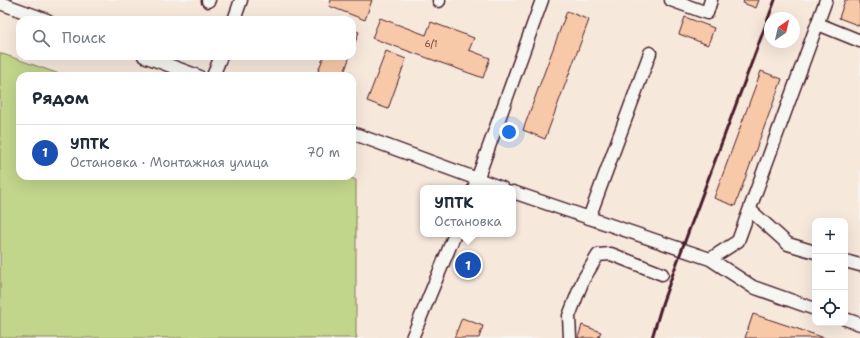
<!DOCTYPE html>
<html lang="ru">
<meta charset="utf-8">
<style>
body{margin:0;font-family:"Shantell Sans",sans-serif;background:#f6f6f7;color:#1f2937}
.controls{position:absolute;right:12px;bottom:12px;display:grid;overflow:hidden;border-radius:8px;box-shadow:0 4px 16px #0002}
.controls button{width:36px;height:36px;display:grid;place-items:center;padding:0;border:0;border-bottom:1px solid #e0e1e3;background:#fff;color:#1f2937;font:20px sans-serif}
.compass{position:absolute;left:764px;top:12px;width:36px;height:36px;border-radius:50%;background:#fff;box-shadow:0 4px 16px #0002;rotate:34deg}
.you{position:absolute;left:509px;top:132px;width:14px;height:14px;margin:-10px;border:3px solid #fff;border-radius:50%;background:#1a73e8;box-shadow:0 0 0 6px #1a73e833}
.badge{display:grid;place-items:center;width:26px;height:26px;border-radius:50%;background:#ea580c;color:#fff;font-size:13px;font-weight:700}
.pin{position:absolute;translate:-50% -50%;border:2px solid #fff;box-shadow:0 1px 4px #0006}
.popup{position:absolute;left:420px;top:185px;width:96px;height:52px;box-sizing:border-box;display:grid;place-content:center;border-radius:8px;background:#fff;filter:drop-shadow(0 1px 3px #0005);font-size:13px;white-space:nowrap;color:#747a83}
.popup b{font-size:15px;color:#1f2937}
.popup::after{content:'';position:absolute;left:50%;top:100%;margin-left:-8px;border:8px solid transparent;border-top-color:#fff}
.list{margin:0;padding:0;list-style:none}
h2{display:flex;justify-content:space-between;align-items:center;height:52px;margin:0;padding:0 16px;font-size:17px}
h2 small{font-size:13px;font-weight:400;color:#747a83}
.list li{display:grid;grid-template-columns:26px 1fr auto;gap:12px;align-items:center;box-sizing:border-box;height:56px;padding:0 16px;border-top:1px solid #e0e1e3}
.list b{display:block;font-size:15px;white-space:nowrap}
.list p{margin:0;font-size:13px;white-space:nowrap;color:#747a83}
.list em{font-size:13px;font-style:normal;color:#747a83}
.icon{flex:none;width:22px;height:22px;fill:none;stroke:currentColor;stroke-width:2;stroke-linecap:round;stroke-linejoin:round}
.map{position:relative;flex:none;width:860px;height:338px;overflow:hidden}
.search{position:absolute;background:#fff;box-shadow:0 4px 16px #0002;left:16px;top:16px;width:340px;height:44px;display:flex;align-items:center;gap:10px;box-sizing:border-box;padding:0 14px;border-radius:12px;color:#747a83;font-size:15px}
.panel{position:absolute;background:#fff;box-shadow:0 4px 16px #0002;left:16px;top:72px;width:340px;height:108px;border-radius:12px}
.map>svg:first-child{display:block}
.built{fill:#f7e8dc;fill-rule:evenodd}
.green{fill:#c1d58b;stroke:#867a5b}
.building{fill:#f8c9a8;stroke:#4a1f2b}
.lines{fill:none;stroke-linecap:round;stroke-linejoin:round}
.minor-casing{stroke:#4a1f2b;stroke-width:15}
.minor{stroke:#f6f6f2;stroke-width:12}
.rail{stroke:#4a1f2b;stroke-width:3}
.labels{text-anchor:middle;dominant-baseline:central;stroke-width:3;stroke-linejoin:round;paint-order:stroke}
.number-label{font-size:9px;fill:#764a4a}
</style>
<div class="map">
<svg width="860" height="338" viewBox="0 0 860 338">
<rect width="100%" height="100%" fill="#f6f6f2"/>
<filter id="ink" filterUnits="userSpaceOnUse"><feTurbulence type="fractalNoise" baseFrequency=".025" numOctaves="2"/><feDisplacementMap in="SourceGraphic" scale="8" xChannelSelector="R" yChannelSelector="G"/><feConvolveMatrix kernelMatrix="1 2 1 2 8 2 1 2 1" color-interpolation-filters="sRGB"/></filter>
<g filter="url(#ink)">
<!-- built -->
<path class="built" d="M0,0H860V338H357L356,334V180L346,176H352V76H65L0,53ZM770,18H794V42H770ZM20,20H352V56H20ZM423,188H513V234H423ZM815,221H845V323H815Z"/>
<!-- green -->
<path class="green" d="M0,53L65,76H20V176H346L356,180V334L357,338H0Z"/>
<!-- building -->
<path class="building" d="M331,0H372L365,20L329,6Z
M744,0H759L756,8L743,3Z
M845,0H860V26L839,18Z
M567,11L589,20L545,139L523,130Z
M685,17L714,28L708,45L679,34Z
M380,18L426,35L431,22L474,38L469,50L490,58L483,78L372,38Z
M352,30L359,32L352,51Z
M386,51L406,59L388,109L367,101Z
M324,56H350L343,76H316Z
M761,71L782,79L735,206L714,198Z
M753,314L825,338H745Z
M462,318L483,326L479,338H454Z
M582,325L601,332L598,338H578Z"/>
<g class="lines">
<defs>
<path id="minor" d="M671,0L707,13L711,0
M208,1L209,0
M439,1V0
M0,3L47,20
M234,20L241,0
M818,24L860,41
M144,56L198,76
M213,76L221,56
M352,133L502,188
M474,188L542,0
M513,192L710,259L753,287L815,309
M750,210L788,244L815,252
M589,218L650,53
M710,259L738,241L826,0
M845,261L860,265
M845,319L860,324
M412,338L455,234
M570,338L569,316L583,280L598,255L611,254L662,274"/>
</defs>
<!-- minor casing -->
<use href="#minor" class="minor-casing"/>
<!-- minor -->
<use href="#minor" class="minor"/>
<!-- rail -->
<path class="rail" d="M652,338L663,301L682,249L775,0"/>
</g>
</g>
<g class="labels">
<!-- number labels -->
<g class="number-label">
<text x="431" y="44">6/1</text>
</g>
</g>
</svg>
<div class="controls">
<button>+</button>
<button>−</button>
<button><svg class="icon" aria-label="locate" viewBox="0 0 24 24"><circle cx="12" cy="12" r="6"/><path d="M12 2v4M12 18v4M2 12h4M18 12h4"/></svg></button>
</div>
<svg class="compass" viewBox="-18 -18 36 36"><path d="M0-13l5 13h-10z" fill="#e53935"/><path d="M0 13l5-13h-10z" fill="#747a83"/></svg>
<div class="you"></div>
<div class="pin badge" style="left:468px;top:265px;background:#1a4fb4">1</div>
<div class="popup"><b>УПТК</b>Остановка</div>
<div class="search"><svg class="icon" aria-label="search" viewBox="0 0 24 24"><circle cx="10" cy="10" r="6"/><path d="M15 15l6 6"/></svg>Поиск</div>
<section class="panel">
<h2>Рядом<small></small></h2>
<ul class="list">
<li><span class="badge" style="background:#1a4fb4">1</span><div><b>УПТК</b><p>Остановка · Монтажная улица</p></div><em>70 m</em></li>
</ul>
</section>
</div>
